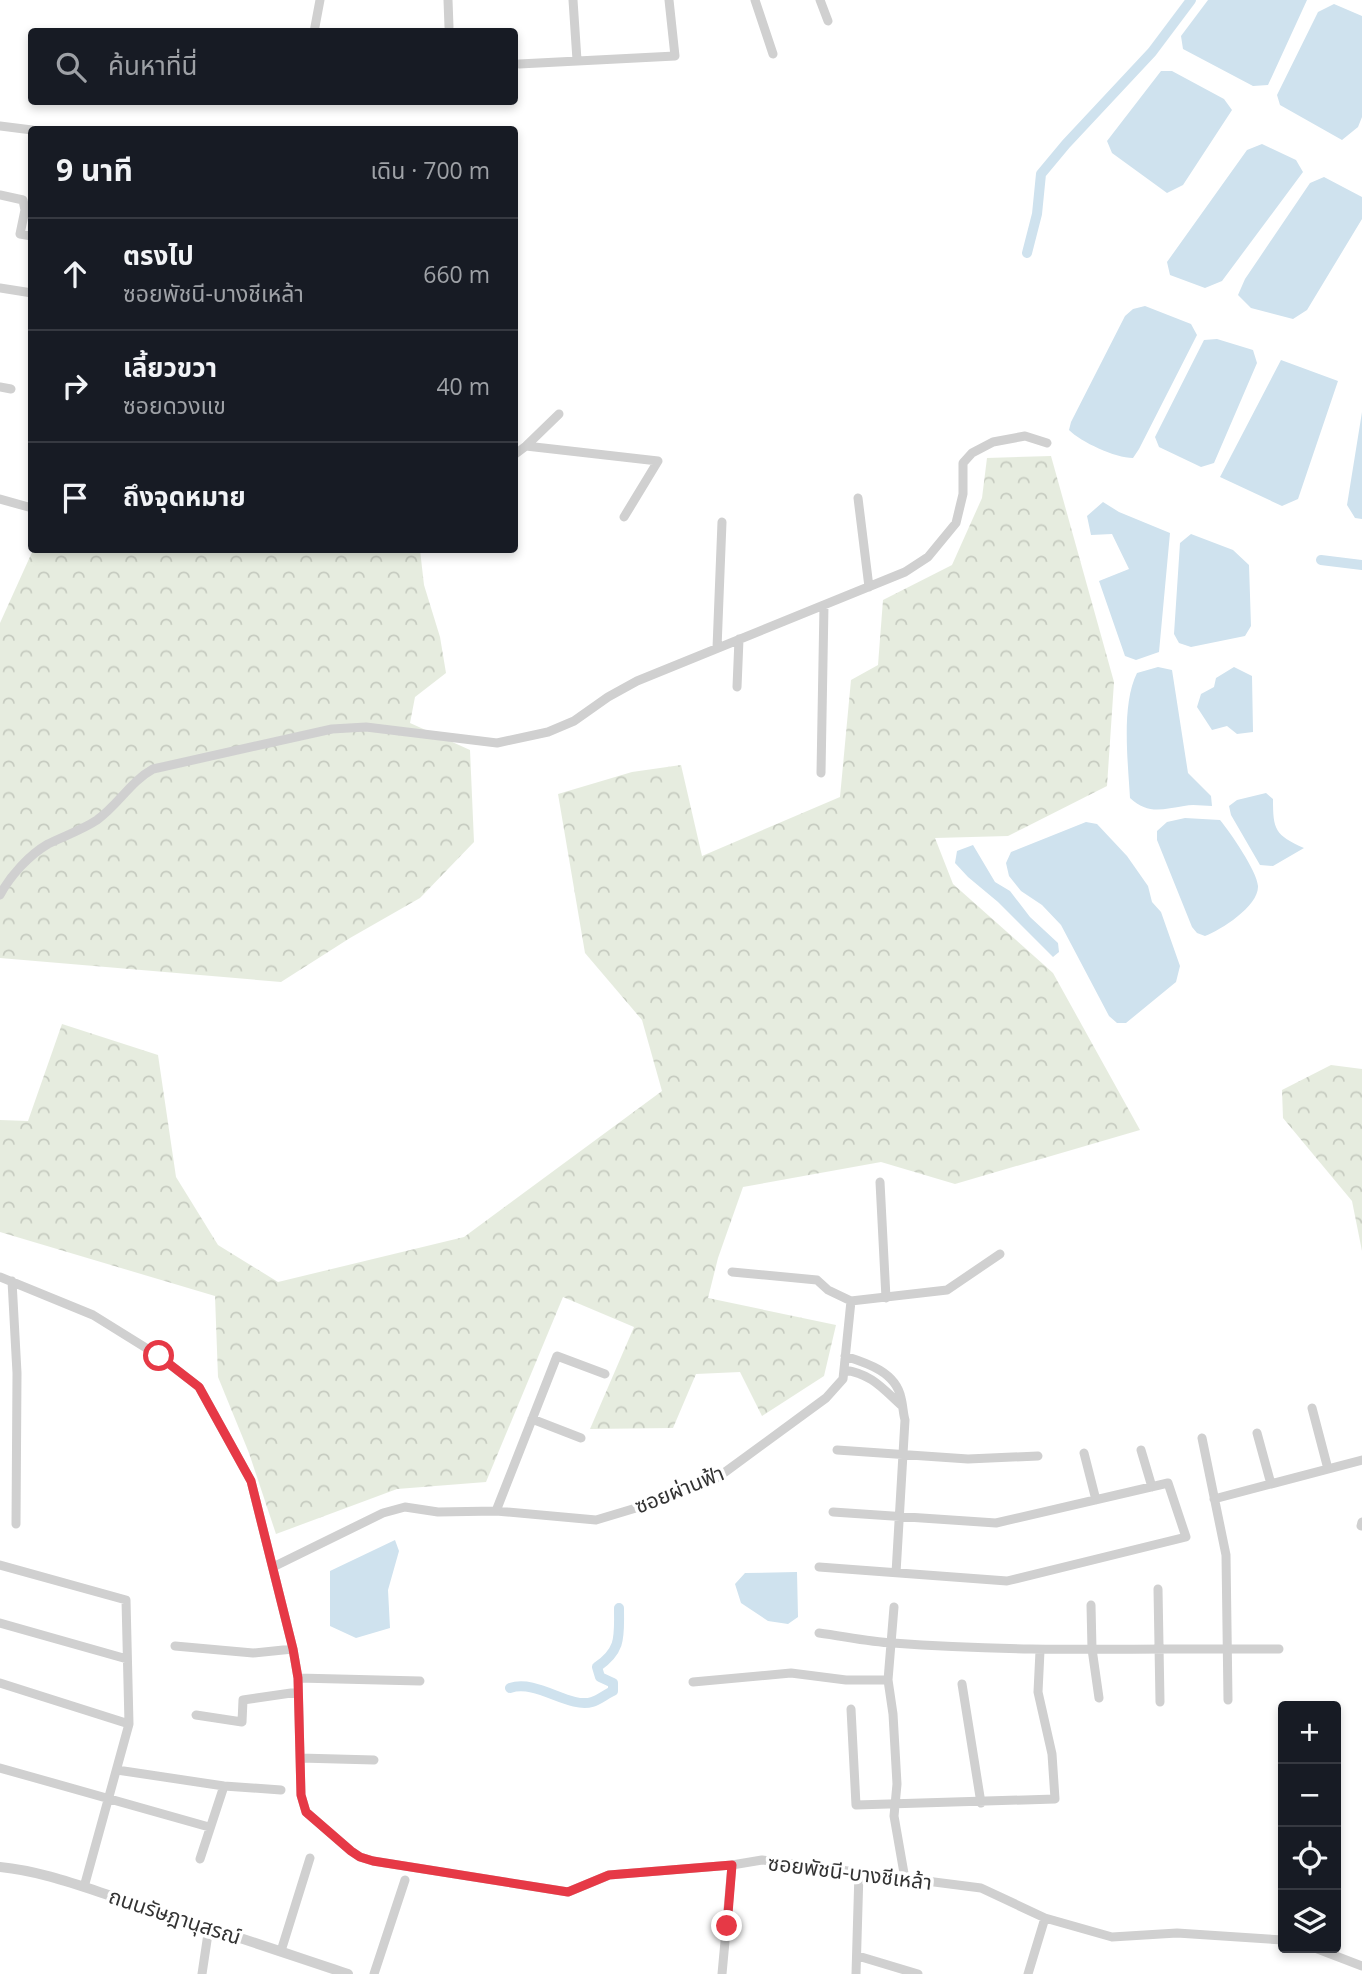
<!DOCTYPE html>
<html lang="th">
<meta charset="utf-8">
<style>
body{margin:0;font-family:"Open Sans","Noto Sans Thai",sans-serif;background:#242831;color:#f1f3f6}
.controls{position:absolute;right:21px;bottom:21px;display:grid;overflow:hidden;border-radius:7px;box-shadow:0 4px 10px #0003}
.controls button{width:63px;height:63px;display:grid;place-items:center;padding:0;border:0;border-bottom:2px solid #363941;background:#171b24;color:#f1f3f6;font:35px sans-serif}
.stop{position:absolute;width:21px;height:21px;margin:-16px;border:5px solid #e63946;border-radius:50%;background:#fff}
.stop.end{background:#e63946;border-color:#fff;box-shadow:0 2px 7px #0008}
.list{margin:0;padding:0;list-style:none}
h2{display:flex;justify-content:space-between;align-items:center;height:91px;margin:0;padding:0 28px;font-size:30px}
h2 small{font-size:23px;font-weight:400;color:#9ea1a6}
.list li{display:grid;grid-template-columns:46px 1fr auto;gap:21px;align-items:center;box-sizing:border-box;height:112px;padding:0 28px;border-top:2px solid #363941}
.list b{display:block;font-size:26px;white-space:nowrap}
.list p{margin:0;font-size:23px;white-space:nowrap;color:#9ea1a6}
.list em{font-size:23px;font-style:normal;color:#9ea1a6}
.icon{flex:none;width:38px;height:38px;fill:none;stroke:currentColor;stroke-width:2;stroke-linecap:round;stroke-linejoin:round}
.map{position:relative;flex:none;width:1362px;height:1974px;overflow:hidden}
.search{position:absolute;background:#171b24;box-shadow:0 4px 10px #0003;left:28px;top:28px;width:490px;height:77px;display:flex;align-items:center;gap:18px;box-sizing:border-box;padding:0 24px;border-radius:7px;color:#9ea1a6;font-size:26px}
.panel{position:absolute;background:#171b24;box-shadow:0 4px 10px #0003;left:28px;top:126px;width:490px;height:427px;border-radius:7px}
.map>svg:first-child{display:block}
.forest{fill:url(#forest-crowns)}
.water{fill:#cfe2ee}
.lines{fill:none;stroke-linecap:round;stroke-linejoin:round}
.canal{stroke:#cfe2ee;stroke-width:10}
.minor{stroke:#d0d0d0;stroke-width:9}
.tertiary{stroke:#d0d0d0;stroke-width:10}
.route{stroke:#e63946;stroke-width:9}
.labels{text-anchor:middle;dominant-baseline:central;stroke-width:7;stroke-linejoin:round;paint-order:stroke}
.street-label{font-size:21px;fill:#333;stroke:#fff}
</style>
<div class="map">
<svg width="1362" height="1974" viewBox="0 0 1362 1974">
<defs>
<pattern id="forest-crowns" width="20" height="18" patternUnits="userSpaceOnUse" patternTransform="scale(1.75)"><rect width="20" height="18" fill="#e6ecdf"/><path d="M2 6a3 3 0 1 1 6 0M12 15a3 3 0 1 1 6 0" fill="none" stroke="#c6cbc0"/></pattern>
</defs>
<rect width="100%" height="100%" fill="#fff"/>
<!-- forest -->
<path class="forest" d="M1051,456L1114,682L1107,786L1008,836L935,838L953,884L1053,973L1140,1130L955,1184L881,1162L743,1187L718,1258L708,1298L836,1325L824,1376L762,1416L740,1372L696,1374L673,1428L590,1429L634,1327L563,1297L486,1482L397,1489L276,1534L249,1453L218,1377L215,1296L0,1232V1120L28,1121L62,1024L158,1055L176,1177L218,1245L278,1282L464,1237L662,1091L642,1020L585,953L558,794L632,772L681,765L702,856L840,797L851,680L878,665L883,600L952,565L982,498L987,458Z
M33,550H214L224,551L225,550H420L424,585L440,637L446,673L415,697L410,723L470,750L474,842L420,898L350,938L281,982L0,958V623Z
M1331,1065L1362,1069V1251L1352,1201L1283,1118L1282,1090Z"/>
<!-- water -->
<path class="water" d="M1208,0H1307L1268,85L1253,86L1183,49L1181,36Z
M1334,4L1362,16V117L1358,127L1342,140L1280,105L1277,95L1318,12Z
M1161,71H1172L1224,99L1232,110L1183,185L1167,193L1112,153L1107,141Z
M1262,144L1296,160L1303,172L1222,281L1205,288L1170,275L1167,262L1247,150Z
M1324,177L1362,197V219L1307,310L1293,319L1251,308L1238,295L1245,279L1310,183Z
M1145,306L1191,324L1197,335L1139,449L1133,458C1115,458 1081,442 1069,430L1071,422L1125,316L1133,309Z
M1217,339L1253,350L1257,363L1214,463L1201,467L1159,447L1155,437L1204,340Z
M1281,360L1338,381L1298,499L1282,506L1220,477Z
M1362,412V519L1355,518L1347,505Z
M1103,502L1119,512L1170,533L1159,652L1136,660L1125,656L1099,581L1129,569L1112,534L1091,535L1087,516Z
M1191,534L1233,550L1249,565L1251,626L1245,636L1191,647L1179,643L1174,634L1180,543Z
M1158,667L1172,670L1188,773L1211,796L1212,806C1203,806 1193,804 1184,806C1163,809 1148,815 1130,798C1128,762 1121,705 1137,673Z
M1234,667L1252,676L1253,732L1237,734L1227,726L1212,730L1197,707L1201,694L1214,687L1216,678Z
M1266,793L1273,799C1273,830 1275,835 1304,848L1273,866L1260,865L1231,815L1229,806L1237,800Z
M1185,818L1220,820C1230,832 1257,871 1258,886C1259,906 1221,930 1205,936L1197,933L1192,927L1157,840V831L1167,822Z
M1086,822L1097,824L1127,856L1148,886L1152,902L1161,912L1180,966L1176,982L1126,1023H1117L1109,1016L1061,925L1042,905L1021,891L1009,876L1006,863L1011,852Z
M973,845L995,882L1010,891L1030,917L1058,943L1059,952L1053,957L998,902L968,877L955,863L957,851Z
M395,1540L399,1551L388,1590L390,1628L356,1638L330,1626V1571Z
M797,1572L798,1617L788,1624L768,1621L741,1603L735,1584L745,1573Z"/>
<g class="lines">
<!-- canal -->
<path class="canal" d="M1027,253L1037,214L1041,174L1066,144L1152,52L1191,0
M1321,560L1362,565
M510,1688C537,1679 569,1709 592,1702C599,1700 606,1694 613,1691V1683L600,1677L597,1667C622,1650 619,1636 619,1608"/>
<!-- minor -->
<path class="minor" d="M448,0L449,27
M573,0L577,60
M755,0L773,54
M820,0L828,21
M314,32L320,0
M519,64L675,56L669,0
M0,126L32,130
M0,195L23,200L25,210L20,234L32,236
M0,288L32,293
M0,387L11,389
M526,446L658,461L624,517
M514,455L526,446L559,414
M858,498L869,587
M0,499L32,508
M717,648L722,522
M737,687L739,639
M821,773L824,605
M0,895C10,876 29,855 48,844C64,836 82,830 97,820C118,805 131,781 153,769L332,729L366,727L497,743L548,732L574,721L608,697L637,681L905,572L928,557L956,523L963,494V463L972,453L993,442L1025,436L1047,443
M880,1182L886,1298
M732,1272L817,1280L828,1290L851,1301
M0,1277L93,1315L159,1356L199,1387L251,1481L293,1649L298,1678L301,1795L306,1812L351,1851L360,1857L373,1861L568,1892L609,1875L732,1865L762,1860L981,1888L1045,1918L1112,1937L1177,1933L1283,1940
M12,1281L17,1373L16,1524
M851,1301L947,1290L1000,1254
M845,1356C867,1363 896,1372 901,1398C903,1405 903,1413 905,1420L896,1573
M844,1370C872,1374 882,1388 902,1406
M1312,1408L1328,1469
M532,1419L581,1438
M1257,1433L1271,1484
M1202,1438L1226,1555L1228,1700
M837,1450L968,1459L1038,1456
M1141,1450L1152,1487
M1084,1453L1096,1500
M1214,1499L1362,1460
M496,1511L557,1356L605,1374
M1361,1526L1362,1522
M0,1565L126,1600L129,1724L84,1887
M273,1567L383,1513L405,1507L438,1512L496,1511L596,1520L636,1508L717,1478L826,1398L843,1379L851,1301
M819,1567L1007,1581L1186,1537L1168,1483L996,1523L833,1512
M1158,1589L1160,1702
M1091,1605L1092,1649L1099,1698
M894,1607L888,1680L893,1714L897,1784L894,1816L905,1879
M0,1623L127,1659
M819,1633C843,1636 868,1642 893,1643C1022,1653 1151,1648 1279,1649
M175,1646L253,1653L293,1649
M298,1678L420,1681
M693,1682L791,1673L846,1680H888
M0,1683L129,1724
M962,1684L981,1803
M851,1709L856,1805L1055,1799L1052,1754L1038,1692L1040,1651
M196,1715L242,1722L243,1700L298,1692
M300,1758L374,1760
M0,1768L209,1827
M117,1770L224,1786L281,1790
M200,1859L224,1786
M1315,1948L1362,1966
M281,1951L310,1858
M858,1956L918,1974
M202,1974L209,1927
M374,1974L405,1880
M722,1974L732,1865
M856,1974L859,1872
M1028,1974L1045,1918"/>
<!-- tertiary -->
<path class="tertiary" d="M0,1867C42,1871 83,1887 124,1900C199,1924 273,1949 348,1974"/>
</g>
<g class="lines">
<!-- route -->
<path class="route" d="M159,1356L199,1387L251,1481L293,1649L298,1678L301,1795L306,1812L351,1851L360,1857L373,1861L568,1892L609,1875L732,1865L727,1926"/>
</g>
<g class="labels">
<!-- street labels -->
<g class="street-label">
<text transform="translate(679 1489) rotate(-22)">ซอยผ่านฟ้า</text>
<text transform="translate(850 1872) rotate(7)">ซอยพัชนี-บางชีเหล้า</text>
<text transform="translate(175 1916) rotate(18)">ถนนรัษฎานุสรณ์</text>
</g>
</g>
</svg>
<div class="controls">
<button>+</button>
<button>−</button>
<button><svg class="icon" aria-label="locate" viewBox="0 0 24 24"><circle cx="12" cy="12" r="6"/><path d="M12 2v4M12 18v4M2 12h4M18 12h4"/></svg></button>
<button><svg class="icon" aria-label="layers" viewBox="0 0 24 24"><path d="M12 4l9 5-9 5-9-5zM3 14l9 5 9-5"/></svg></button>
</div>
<div class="stop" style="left:159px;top:1356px"></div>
<div class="stop end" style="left:727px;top:1926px"></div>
<div class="search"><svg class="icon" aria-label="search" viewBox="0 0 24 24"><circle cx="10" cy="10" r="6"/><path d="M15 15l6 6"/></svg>ค้นหาที่นี่</div>
<section class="panel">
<h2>9 นาที<small>เดิน · 700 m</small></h2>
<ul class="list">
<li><svg class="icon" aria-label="ahead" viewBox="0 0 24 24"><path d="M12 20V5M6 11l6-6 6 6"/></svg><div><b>ตรงไป</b><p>ซอยพัชนี-บางชีเหล้า</p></div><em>660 m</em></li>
<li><svg class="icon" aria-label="right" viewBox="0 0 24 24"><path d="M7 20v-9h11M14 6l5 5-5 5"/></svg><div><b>เลี้ยวขวา</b><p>ซอยดวงแข</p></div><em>40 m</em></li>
<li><svg class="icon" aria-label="arrive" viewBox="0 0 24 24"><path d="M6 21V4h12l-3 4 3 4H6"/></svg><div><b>ถึงจุดหมาย</b></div></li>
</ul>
</section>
</div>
